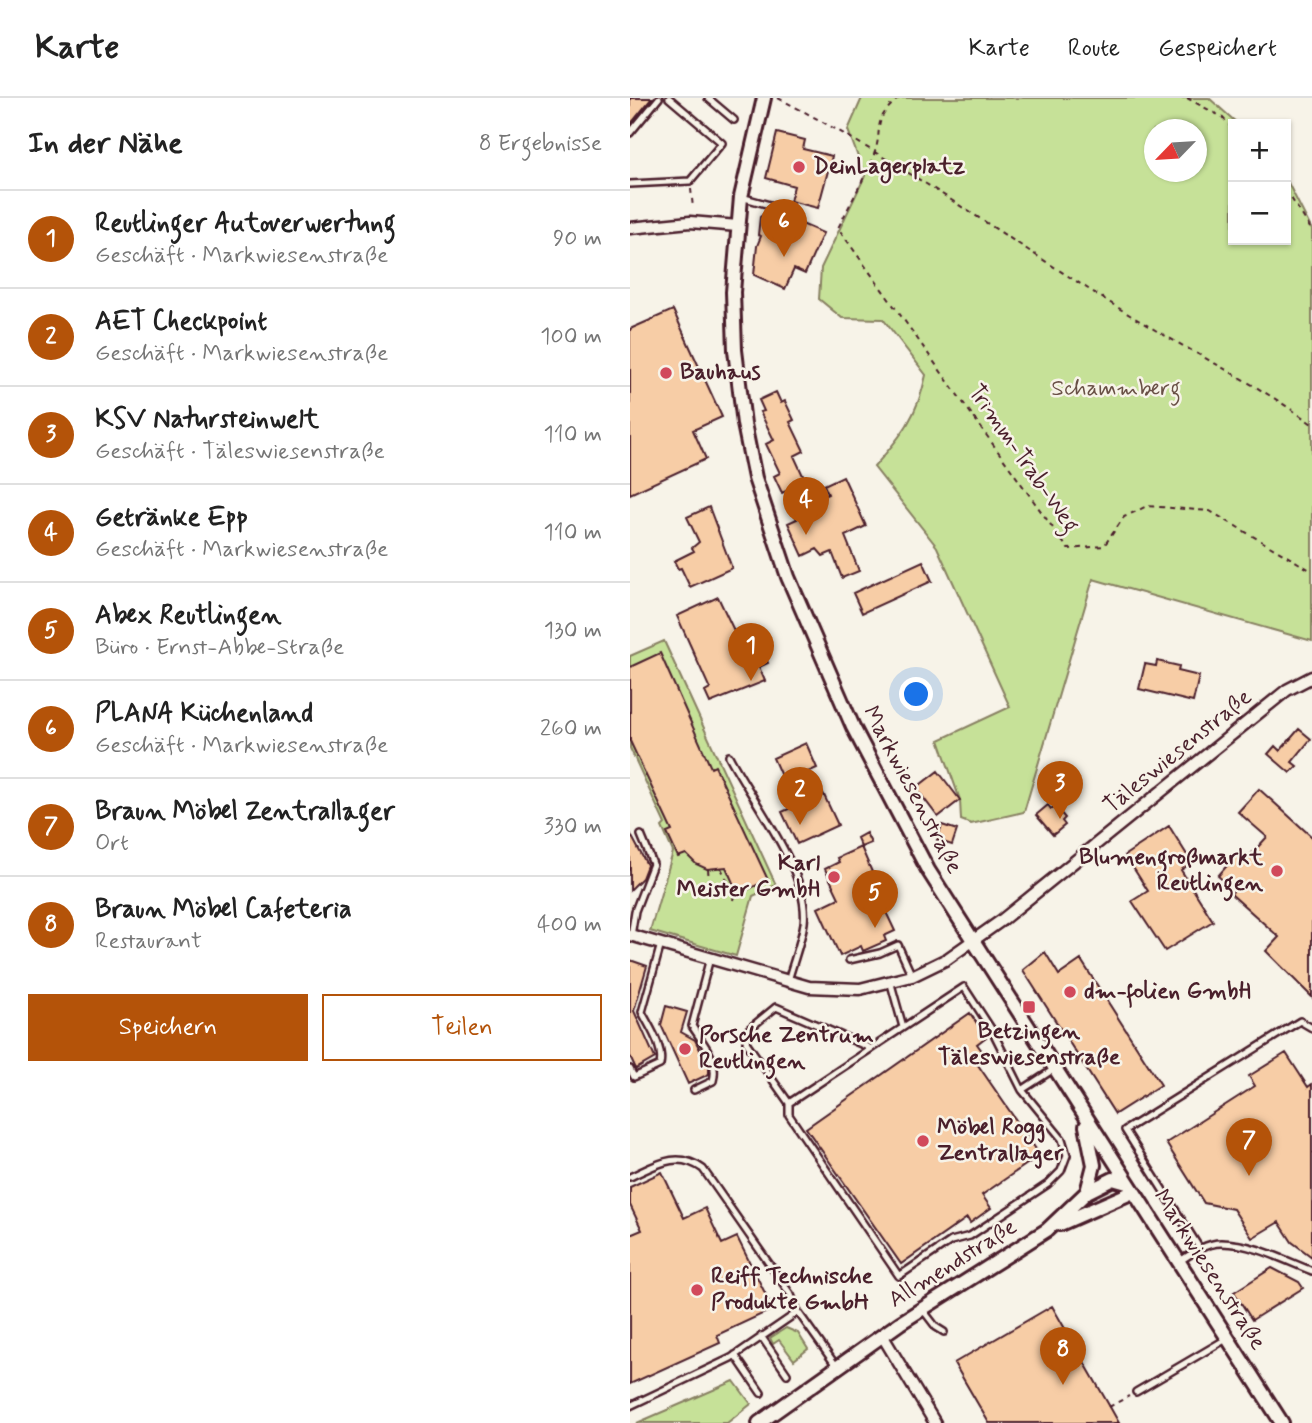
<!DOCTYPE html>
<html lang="de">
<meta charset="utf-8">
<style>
body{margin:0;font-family:Mynerve,sans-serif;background:#f6f6f6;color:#222}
.controls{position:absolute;right:21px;top:21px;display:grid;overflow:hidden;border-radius:0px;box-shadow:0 2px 5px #0004}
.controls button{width:63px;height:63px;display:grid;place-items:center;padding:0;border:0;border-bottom:2px solid #e0e0e0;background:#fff;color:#222;font:35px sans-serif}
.compass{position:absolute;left:514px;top:21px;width:63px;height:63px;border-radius:50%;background:#fff;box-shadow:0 2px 5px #0004;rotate:245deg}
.you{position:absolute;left:287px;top:597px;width:24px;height:24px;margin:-18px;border:5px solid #fff;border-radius:50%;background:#1a73e8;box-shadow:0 0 0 10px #1a73e833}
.badge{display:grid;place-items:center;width:46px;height:46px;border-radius:50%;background:#b45309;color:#fff;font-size:23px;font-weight:700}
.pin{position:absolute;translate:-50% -58px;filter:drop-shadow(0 2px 4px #0008)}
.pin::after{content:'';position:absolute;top:37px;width:24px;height:21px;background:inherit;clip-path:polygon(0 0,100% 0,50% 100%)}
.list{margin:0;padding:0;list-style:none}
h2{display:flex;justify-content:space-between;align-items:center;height:91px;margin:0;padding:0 28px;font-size:30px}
h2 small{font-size:23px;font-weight:400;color:#767676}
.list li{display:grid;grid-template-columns:46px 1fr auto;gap:21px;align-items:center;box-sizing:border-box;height:98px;padding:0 28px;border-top:2px solid #e0e0e0}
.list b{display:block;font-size:26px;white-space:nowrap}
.list p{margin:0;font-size:23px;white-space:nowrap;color:#767676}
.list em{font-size:23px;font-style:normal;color:#767676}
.actions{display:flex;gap:14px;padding:21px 28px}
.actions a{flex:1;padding:16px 0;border:2px solid #b45309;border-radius:0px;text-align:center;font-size:24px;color:#b45309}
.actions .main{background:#b45309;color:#fff}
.map{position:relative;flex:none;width:682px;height:1325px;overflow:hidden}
header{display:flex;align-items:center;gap:42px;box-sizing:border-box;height:98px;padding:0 35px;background:#fff;border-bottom:2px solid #e0e0e0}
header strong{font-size:33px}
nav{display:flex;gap:38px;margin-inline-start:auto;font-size:24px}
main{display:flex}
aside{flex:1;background:#fff}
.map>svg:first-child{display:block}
.green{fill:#c6e198;stroke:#888062;stroke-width:2;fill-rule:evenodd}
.building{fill:#f7cda6;stroke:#4a1f2b;stroke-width:2}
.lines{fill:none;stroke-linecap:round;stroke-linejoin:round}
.service-casing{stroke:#4a1f2b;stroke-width:10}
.minor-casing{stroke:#4a1f2b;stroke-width:15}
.tertiary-casing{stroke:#4a1f2b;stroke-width:18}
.path{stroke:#4a1f2b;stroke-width:2;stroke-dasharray:5 5;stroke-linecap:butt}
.service{stroke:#f7f3e8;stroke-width:5}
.minor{stroke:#f7f3e8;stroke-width:10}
.tertiary{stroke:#f7f3e8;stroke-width:12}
.poi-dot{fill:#d1495b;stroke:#f7f3e8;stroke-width:2.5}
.labels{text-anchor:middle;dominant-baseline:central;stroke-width:5;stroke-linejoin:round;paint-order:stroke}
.poi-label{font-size:23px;font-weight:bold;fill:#4a1f2b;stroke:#f7f3e8;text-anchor:start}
.park-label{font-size:23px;fill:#695046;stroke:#f7f3e8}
.street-label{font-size:23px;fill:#4a1f2b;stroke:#f7f3e8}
</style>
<header>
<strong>Karte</strong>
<nav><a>Karte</a><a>Route</a><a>Gespeichert</a></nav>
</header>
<main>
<aside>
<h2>In der Nähe<small>8 Ergebnisse</small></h2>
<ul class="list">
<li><span class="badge">1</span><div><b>Reutlinger Autoverwertung</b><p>Geschäft · Markwiesenstraße</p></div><em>90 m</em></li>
<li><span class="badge">2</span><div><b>AET Checkpoint</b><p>Geschäft · Markwiesenstraße</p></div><em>100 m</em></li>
<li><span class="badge">3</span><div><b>KSV Natursteinwelt</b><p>Geschäft · Täleswiesenstraße</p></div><em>110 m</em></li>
<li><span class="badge">4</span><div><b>Getränke Epp</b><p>Geschäft · Markwiesenstraße</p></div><em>110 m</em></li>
<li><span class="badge">5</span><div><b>Abex Reutlingen</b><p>Büro · Ernst-Abbe-Straße</p></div><em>130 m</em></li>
<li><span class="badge">6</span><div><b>PLANA Küchenland</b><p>Geschäft · Markwiesenstraße</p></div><em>260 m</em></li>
<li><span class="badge">7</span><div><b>Braun Möbel Zentrallager</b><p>Ort</p></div><em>330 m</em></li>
<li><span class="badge">8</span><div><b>Braun Möbel Cafeteria</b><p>Restaurant</p></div><em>400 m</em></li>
</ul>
<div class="actions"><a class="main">Speichern</a><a>Teilen</a></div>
</aside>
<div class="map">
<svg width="682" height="1325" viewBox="0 0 682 1325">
<rect width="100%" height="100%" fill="#f7f3e8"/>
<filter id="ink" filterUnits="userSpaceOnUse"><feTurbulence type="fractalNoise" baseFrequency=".0143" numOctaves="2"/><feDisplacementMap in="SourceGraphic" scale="14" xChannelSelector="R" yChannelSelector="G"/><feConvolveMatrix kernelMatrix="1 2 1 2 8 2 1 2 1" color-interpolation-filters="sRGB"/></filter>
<g filter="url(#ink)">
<!-- green -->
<path class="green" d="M232,0H579L608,26H603V142H656V81L682,132V543L463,481L394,714L341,726L331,722L330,702L309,642L380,609L307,449L244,369C272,337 287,319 296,277L253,221L212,220L189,201L191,170L235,78L218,32ZM524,32H566V74H524Z
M34,543L146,787L123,798L106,858L20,833L43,754L32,729L35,726L0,650V558Z
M156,1230L168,1235L178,1251L164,1262L149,1242L143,1246L140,1240Z
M104,1283L121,1306L97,1325H7Z"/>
<!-- building -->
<path class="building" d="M0,0H22L0,27Z
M147,35L175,42L173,51L202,58L188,110L160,103L164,88L136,80Z
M139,112L193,135L175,176L164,171L155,191L124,177L127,148L131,138L128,137L130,119Z
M43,212L92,319L63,332L76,361L0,396V231Z
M146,294L151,305L155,303L164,322L160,324L174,353L164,358L176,384L152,395L144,378L150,375L136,346L144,342L130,314L134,313L129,302Z
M213,378L236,428L215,438L229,473L212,480L202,454L193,458L187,451L173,458L158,425L167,421L163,412L198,396L194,387Z
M79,409L102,470L60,489L51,470L48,471L44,463L64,453L62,450L69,444L57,419Z
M293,463L302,483L232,515L223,495Z
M88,499L107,539L123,531L138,565L129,569L135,583L80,605L75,594L80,591L47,518Z
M30,555L81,670L85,668L138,782L108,796L96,769L77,771L66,766L56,756L48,759L37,735L42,733L0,643V569Z
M527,563L549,568L548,573L569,578L563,604L509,591L515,566L526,568Z
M669,631L681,641L662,664L667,668L660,675L638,656L645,648L650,653Z
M176,645L187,670L154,685L143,660Z
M308,673L330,702L308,719L286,690Z
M629,691L682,739V899L636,853L649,839L601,796L604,792L588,778L607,756L615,763L637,739L608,714Z
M193,695L208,727L167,746L152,714Z
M418,707L421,711L425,708L435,720L432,723L435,727L423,737L406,717Z
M312,727L327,732L322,747L307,742Z
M539,728L562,765L551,772L583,823L535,853L502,803L518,793L495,757Z
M0,735L17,767L12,780L0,792Z
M236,735L241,745L231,749L242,774L238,776L265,833L254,838L256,843L233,853L231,848L210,858L188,810L209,800L195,771L209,764L207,760L231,749L227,740Z
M415,854L429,877L451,862L531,987L485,1016L393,872Z
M0,862L17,868L4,913L25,960L6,971L0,958Z
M36,908L57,914L51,934L65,942L79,969V976L58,986L31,927Z
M340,915L356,939L347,946L355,957L348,967L410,1057L352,1097L361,1110L340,1125L337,1120L271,1166L176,1030Z
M656,955L678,989L682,986V1159L662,1144L649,1124L622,1140L603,1111L574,1105L536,1045L625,988L619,978Z
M32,1074L54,1120L75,1110L92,1146L107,1139L143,1211L87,1237L90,1245L0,1286V1137L12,1132L0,1107V1089Z
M642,1170L669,1184L673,1190L622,1222L604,1194Z
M422,1208L480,1309L489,1325H359L324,1265Z"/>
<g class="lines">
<defs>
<path id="service" d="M78,0L104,22
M0,35L29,0
M0,86L60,83L92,45L39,0
M111,99L154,111
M99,658C122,703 180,774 174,825C171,845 163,864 158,883
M1,838L5,813L23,766L11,737
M219,862L250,855L268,847L282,878
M261,886L273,929
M240,950L146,909L119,931L116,944L159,1005V1017L269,1178L321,1143L340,1138L418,1086L431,1073L437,1057L432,1041L392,992
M0,971L4,979L30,967C34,949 20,930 12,914L31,846
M64,992L83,983C89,962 73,945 62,928L80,860
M159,1005L334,889L362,932L392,992L424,971
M0,1079C26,1067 47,1052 73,1071L161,1197L168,1214L207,1269
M570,1151L495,1032L670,923L682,930
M550,1163C562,1155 576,1145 591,1145C622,1145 654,1162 682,1173
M293,1212L306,1229L314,1234
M131,1238L157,1276
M105,1257L131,1295
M506,1294L598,1240
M0,1308L101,1260L168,1214"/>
<path id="minor" d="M0,130L60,124L108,128
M0,837L179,889L230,891L282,878L317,861L372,822L657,592L682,579
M252,1237L305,1325"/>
<path id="tertiary" d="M134,0L111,99L103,194L105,252L114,326L125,380L158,479L223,629L298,772L652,1325
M456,1028L464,1067L457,1094
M430,1126L503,1094
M129,1325L270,1225L417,1132L457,1094L483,1081L497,1085"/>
</defs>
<!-- service casing -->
<use href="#service" class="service-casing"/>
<!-- minor casing -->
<use href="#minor" class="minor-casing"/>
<!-- tertiary casing -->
<use href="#tertiary" class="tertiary-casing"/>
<!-- path -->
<path class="path" d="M148,0C269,62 380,143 495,214C556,252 624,283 682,326
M269,0C239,25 255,30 243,59C233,83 220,106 208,130L438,451L474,448L494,419L517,408L580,413L682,473
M557,0L592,19L603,31
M61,91L63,110
M656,92L682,133
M91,770L104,797L103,802
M78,771L79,783
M479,1309L499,1298"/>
<!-- service -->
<use href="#service" class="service"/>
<!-- minor -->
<use href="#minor" class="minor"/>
<!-- tertiary -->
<use href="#tertiary" class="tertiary"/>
</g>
</g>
<!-- markers -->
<g class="poi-dot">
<circle cx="169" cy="69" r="7"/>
<circle cx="36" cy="275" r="7"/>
<circle cx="647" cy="773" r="7"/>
<circle cx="204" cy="779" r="7"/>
<circle cx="440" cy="894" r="7"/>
<rect x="392" y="902" width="14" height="14" rx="3.5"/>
<circle cx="55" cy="951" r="7"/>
<circle cx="293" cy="1043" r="7"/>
<circle cx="67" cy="1192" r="7"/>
</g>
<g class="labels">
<!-- poi labels -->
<g class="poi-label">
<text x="183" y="69">DeinLagerplatz</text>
<text x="50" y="275">Bauhaus</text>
<text x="633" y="760" text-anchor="end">Blumengroßmarkt<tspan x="633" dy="26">Reutlingen</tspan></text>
<text x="190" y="766" text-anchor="end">Karl<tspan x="190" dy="26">Meister GmbH</tspan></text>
<text x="454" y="894">dm-folien GmbH</text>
<text x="399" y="934" text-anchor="middle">Betzingen<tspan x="399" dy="26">Täleswiesenstraße</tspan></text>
<text x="69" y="938">Porsche Zentrum<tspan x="69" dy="26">Reutlingen</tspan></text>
<text x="307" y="1030">Möbel Rogg<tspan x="307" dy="26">Zentrallager</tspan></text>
<text x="81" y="1179">Reiff Technische<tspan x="81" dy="26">Produkte GmbH</tspan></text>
</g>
<!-- park labels -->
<g class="park-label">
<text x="486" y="291">Schammberg</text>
</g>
<!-- street labels -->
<g class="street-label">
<text transform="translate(393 361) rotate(55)">Trimm-Trab-Weg</text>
<text transform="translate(548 654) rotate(-39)">Täleswiesenstraße</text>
<text transform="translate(282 692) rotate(62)">Markwiesenstraße</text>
<text transform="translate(323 1166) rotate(-32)">Allmendstraße</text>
<text transform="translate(579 1172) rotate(57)">Markwiesenstraße</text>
</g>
</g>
</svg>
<div class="controls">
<button>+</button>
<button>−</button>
</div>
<svg class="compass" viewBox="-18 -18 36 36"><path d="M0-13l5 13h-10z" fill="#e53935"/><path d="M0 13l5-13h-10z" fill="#767676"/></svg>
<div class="you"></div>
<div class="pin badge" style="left:121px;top:583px">1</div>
<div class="pin badge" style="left:170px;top:727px">2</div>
<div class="pin badge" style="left:430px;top:721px">3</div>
<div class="pin badge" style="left:176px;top:437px">4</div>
<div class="pin badge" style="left:245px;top:830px">5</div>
<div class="pin badge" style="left:154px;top:159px">6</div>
<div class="pin badge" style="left:619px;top:1078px">7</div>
<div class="pin badge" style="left:433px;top:1287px">8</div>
</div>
</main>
